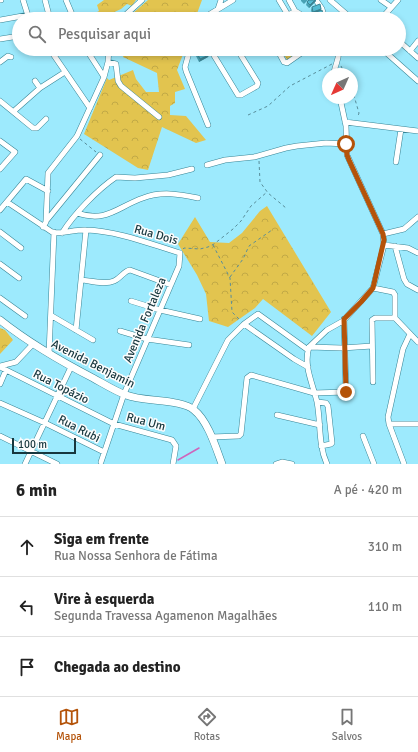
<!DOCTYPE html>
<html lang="pt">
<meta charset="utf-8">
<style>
body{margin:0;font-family:Signika,sans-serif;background:#f6f6f6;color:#222}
.compass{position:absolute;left:322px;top:68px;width:36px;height:36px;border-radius:50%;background:#fff;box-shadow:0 2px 6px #0003;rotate:225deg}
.scale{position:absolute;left:12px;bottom:10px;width:64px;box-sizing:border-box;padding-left:4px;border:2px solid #17373e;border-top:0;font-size:11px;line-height:14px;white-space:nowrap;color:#17373e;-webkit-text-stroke:3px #fdfdfd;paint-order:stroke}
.stop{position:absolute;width:12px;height:12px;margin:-9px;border:3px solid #b45309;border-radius:50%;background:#fff}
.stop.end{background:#b45309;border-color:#fff;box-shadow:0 1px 4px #0008}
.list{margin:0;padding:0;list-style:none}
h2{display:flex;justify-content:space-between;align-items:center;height:52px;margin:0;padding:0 16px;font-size:17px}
h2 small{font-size:13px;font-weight:400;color:#767676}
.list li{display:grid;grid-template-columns:26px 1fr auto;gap:12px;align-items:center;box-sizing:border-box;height:60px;padding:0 16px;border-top:1px solid #e0e0e0}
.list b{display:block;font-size:15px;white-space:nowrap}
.list p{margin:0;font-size:13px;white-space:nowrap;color:#767676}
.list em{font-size:13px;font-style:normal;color:#767676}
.icon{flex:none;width:22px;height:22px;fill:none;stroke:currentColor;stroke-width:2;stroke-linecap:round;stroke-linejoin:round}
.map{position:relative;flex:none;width:418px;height:464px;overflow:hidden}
.search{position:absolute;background:#fff;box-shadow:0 2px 6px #0003;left:12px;right:12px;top:12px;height:44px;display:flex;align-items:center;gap:10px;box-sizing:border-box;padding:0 14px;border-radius:22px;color:#767676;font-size:15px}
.sheet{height:232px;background:#fff}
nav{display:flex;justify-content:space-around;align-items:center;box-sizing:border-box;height:56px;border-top:1px solid #e0e0e0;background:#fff;font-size:11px;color:#767676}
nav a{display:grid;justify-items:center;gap:2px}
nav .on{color:#b45309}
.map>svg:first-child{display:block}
.forest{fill:url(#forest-crowns)}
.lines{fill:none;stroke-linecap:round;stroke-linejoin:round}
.stream{stroke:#cf65bb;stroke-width:1.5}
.street-casing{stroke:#378596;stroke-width:6}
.secondary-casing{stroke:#378596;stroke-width:8}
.path{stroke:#588d9a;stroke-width:1;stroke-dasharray:3 3;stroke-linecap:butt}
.street{stroke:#fff;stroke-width:5}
.secondary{stroke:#fff;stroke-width:7}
.wall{fill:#48a2b5}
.shaded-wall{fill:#3b8494}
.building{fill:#54bcd3;stroke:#3b8494}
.route{stroke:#b45309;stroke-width:5}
.labels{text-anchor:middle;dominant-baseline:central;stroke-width:3;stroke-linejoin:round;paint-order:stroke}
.street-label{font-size:12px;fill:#17373e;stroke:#fdfdfd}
</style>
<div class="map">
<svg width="418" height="464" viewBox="0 0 418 464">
<defs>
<pattern id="forest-crowns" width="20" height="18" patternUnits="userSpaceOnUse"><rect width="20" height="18" fill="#e2c44f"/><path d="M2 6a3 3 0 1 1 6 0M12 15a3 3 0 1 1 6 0" fill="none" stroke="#c1a946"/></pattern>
</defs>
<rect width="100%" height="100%" fill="#9deafd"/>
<!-- forest -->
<path class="forest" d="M104,0H136L132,6L127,4L121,9L99,19H84L99,11L97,5Z
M148,0H202L195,19H126Z
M125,49H185L177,70L185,89L175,92V103L170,106V115L186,116L206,140L196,143L162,127L148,170L138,168L84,134L107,78L109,80L133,70L136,79L146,92H159L157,73L123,57Z
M281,49H304L287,60Z
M267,206L331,312L312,336L263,299L255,308L228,327L209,321L206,294L197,275L178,244L195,217L210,242L229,243L242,233L260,211Z
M0,328L5,330L13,340L0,354Z"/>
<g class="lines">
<!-- stream -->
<path class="stream" d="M178,460L199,448"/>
<defs>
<path id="street" d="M0,0H1
M23,0L29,19
M45,0L50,19
M66,0L74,19
M279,0L288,15
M289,0L295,11L300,14L303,19
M316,0L322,9L325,19
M330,0L352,19
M381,0L391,7
M218,9L221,0
M100,18L101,19
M121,19L142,0
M202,19L233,0
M282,19L295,11
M381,19L398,0
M0,20L28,15
M0,39L19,36
M399,41L418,58
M86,49L104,77
M190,49L185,67L186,71L208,125
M210,49L238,95H241L257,86L258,83L237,49
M277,49L284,62L287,63L307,49
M382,49L418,81
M51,51L90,108
M410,51L418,41
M0,62L8,56L11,57
M108,62L116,64L118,81L121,86L159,117
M334,74C334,66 341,57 338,49
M35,81L40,88
M0,101L33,128H37L46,119
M14,111L40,88L65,72
M345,122L418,131
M0,141L15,152L0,169
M396,162L401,129
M207,165L225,160L254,157L286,148L297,146L326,143L346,144
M7,202L52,232C63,235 74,229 86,230C118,231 150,244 180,253L179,266L124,394L101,462
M0,210L26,179L48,191
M77,213C107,223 117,207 143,198C161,191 179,194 198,198
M46,221L100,155
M43,227L46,222L48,173L77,136L104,77L108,62L109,49
M0,232L21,248
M62,233C74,214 97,190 116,177L135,178L168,175L192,169
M383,234L404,229L418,217
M384,245L408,248L418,253
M395,246L404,279L407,284L418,290
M0,264L19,278
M82,280C91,281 105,285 114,281C121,278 124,271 130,270L171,285
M373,288L393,292L395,295V318
M0,298L25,316
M131,301L160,310L200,319
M52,316L93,340
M395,318L418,342
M244,324L258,314L308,350
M76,330L86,230
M120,331L147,339L189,345
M309,347L342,348L372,346
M49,354L54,232
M0,366L16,362L33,344
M0,367L114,424L172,440L176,446L173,464
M373,382L372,320L375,318H395
M0,384L6,370
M317,402L326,403L328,406L332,443L331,444L321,446
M0,403L45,423L104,452
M193,409L228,340L244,324L294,359L308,367
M277,415L320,425
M389,424H418
M0,436L57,464
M363,436L374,464
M211,437L239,436L241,434L247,378L251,375L314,393L346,392L344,319
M25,464L71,367
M276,464L282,462L292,464
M327,464C318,445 321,423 317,402C313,384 303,366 309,347L327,330L343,321L373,288L384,245L383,234L347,155L346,126L340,98
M404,464L389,424L388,417L403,349L410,334"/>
<path id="secondary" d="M0,320C29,343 60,361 93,378C104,384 115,391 126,395C143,402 182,399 194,410C208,421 216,448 222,464"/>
</defs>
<!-- street casing -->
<use href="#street" class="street-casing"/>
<!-- secondary casing -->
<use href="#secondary" class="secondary-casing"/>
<!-- path -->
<path class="path" d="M341,66L345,74
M352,89L359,113L358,116
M248,115L268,106L290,86L332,64
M80,139L96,152
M259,161L260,182L268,193L286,208
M213,245L230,278L232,312L240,320
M183,249L184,248L200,249L208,247L214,244L233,229L241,221L251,206L267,192
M230,277L243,259L249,246L272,230"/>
<!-- street -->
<use href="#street" class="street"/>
<!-- secondary -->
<use href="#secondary" class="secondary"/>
</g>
<!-- wall -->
<path class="wall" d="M301,0H308L304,4L301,1Z
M316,1L309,8L306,5L307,2Z
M312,7L321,9V11L323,15L322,17L317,19H314L312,16L313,14H312L311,10Z
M197,53L209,55L208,57L199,62L196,56Z"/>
<!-- shaded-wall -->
<path class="shaded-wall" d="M315,0H316V1L309,8L310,5Z
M321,9L320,12L312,14L313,12Z
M323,15L322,17L317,19H314L315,17Z
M209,55L208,57L199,62L200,59Z"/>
<!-- building -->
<path class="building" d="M309,0H315L310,5L307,2Z
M320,4L321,9L313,12L312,7Z
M322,10L323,15L315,17L313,13Z
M324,17V19H318Z
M205,49H206L209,55L200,59L197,53Z"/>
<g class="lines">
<!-- route -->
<path class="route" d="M346,144L347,155L349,160L383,234L384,240L373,288L361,302L344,319L346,392"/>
</g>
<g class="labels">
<!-- street labels -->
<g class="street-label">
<text transform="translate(156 235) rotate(16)">Rua Dois</text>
<text transform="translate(145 320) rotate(-67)">Avenida Fortaleza</text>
<text transform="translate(93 364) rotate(27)">Avenida Benjamin</text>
<text transform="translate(61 387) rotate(27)">Rua Topázio</text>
<text transform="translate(146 422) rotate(15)">Rua Um</text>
<text transform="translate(79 429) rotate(27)">Rua Rubi</text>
</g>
</g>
</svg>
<svg class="compass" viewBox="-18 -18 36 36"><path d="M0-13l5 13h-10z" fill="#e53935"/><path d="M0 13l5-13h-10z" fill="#767676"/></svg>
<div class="scale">100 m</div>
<div class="stop" style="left:346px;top:144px"></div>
<div class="stop end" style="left:346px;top:392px"></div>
<div class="search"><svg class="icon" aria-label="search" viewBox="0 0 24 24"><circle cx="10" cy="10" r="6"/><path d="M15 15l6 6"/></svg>Pesquisar aqui</div>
</div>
<section class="sheet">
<h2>6 min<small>A pé · 420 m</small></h2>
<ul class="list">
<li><svg class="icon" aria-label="ahead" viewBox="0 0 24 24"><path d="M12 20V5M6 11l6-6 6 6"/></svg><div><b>Siga em frente</b><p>Rua Nossa Senhora de Fátima</p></div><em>310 m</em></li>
<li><svg class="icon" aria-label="left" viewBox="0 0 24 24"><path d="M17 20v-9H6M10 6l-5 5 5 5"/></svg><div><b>Vire à esquerda</b><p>Segunda Travessa Agamenon Magalhães</p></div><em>110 m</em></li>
<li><svg class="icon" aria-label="arrive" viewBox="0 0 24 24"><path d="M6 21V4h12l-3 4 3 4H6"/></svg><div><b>Chegada ao destino</b></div></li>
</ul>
</section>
<nav>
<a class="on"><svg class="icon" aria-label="map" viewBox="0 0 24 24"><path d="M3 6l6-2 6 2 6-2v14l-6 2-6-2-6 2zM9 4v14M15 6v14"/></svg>Mapa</a>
<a><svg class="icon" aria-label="directions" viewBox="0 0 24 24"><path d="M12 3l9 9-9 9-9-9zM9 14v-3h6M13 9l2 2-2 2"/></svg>Rotas</a>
<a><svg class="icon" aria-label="saved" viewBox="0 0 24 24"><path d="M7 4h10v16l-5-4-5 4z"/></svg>Salvos</a>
</nav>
